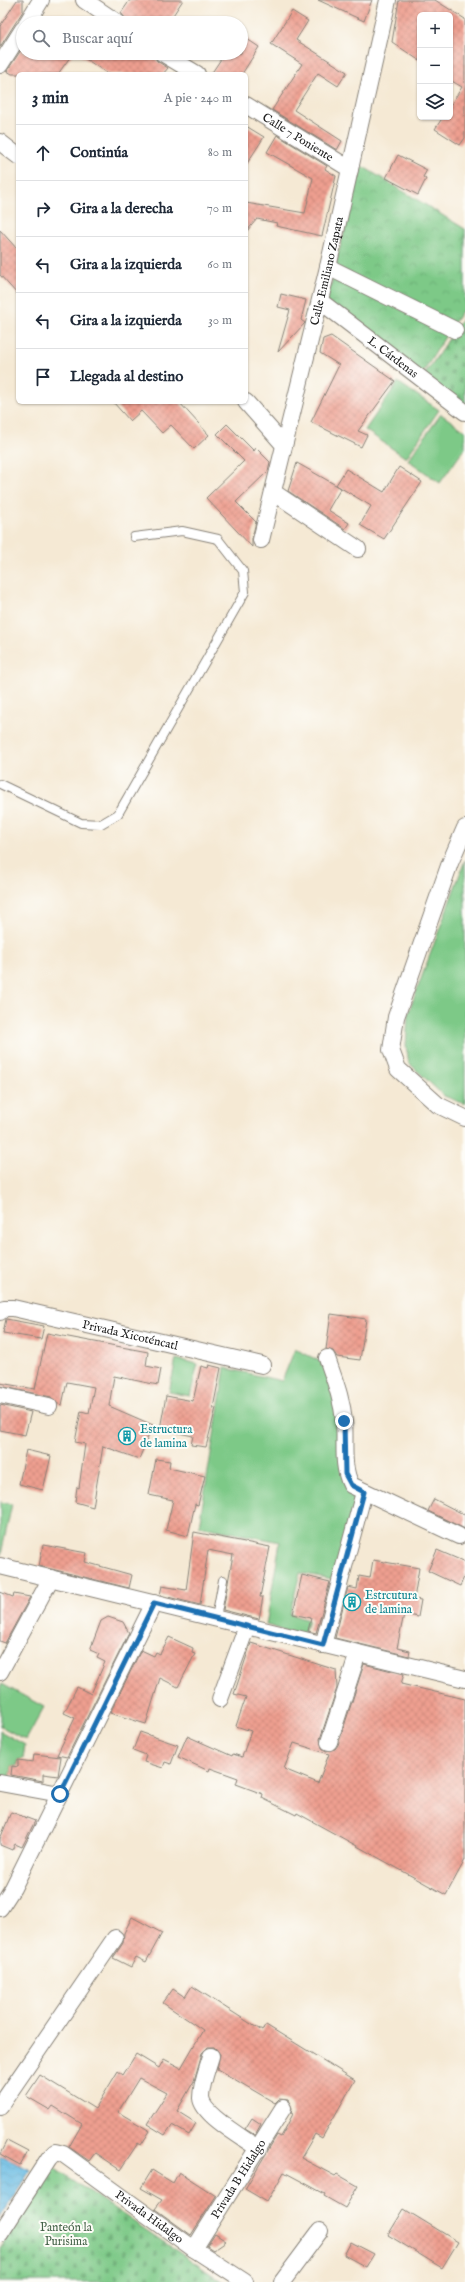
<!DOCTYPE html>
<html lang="es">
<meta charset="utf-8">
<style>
body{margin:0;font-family:"IM FELL English",serif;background:#f6f6f7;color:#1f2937}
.controls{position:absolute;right:12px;top:12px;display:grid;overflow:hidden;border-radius:6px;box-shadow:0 1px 3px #0004}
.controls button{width:36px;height:36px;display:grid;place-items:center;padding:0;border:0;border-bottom:1px solid #e0e1e3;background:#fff;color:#1f2937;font:20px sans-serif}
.stop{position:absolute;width:12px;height:12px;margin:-9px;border:3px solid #1f6fb2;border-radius:50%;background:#fff}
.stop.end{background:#1f6fb2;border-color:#fff;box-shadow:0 1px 4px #0008}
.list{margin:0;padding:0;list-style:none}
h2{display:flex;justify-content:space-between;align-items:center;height:52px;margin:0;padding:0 16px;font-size:17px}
h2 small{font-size:13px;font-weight:400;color:#747a83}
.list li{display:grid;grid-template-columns:26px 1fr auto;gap:12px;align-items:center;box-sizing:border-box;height:56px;padding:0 16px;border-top:1px solid #e0e1e3}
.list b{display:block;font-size:15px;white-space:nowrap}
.list em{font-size:13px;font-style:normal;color:#747a83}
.icon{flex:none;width:22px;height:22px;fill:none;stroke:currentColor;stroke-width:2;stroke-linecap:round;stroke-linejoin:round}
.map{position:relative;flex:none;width:465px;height:2282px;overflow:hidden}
.search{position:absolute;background:#fff;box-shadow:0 1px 3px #0004;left:16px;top:16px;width:232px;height:44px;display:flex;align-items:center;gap:10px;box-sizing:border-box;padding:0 14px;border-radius:22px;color:#747a83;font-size:15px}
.panel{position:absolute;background:#fff;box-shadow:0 1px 3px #0004;left:16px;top:72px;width:232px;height:332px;border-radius:6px}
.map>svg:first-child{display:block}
.green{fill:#7dc987;stroke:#4c7252}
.cemetery{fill:url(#cemetery-stones);stroke:#4c7252}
.park{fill:url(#park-crowns);stroke:#4c7252}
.water{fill:url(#water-waves);stroke:#416b7f}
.building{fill:url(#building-cross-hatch);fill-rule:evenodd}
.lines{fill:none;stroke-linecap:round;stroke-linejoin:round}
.lane-casing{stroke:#888278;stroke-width:10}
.street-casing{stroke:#888278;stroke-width:18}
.lane{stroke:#fff;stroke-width:8}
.street{stroke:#fff;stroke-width:16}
.route{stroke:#1f6fb2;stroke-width:5}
.labels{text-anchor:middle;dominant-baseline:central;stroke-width:4;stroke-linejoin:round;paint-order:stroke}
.street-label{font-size:12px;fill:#1c1c1c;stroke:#fdfcf7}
.culture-label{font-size:12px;fill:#0d838f;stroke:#fdfcf7;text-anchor:start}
.park-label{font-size:12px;fill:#436147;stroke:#fdfcf7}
</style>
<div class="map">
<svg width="465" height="2282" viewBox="0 0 465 2282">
<defs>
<pattern id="cemetery-stones" width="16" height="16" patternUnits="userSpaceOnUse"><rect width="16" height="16" fill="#7dc987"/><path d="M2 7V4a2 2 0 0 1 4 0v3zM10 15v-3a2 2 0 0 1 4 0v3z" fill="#6bac74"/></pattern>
<pattern id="park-crowns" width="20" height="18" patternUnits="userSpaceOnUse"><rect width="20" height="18" fill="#7dc987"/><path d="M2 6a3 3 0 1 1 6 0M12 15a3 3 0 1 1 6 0" fill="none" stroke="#6bac74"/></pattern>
<pattern id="water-waves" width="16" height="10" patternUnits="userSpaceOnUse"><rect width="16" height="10" fill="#66bae2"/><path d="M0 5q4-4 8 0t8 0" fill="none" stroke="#589fc1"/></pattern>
<pattern id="building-cross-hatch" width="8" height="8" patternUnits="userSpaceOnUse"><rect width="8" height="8" fill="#ee9f90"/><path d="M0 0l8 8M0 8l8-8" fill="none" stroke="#cc887c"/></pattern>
</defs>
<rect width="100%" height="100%" fill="#fdfcf7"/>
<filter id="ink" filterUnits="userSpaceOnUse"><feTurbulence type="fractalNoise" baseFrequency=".025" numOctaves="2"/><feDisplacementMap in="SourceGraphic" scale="8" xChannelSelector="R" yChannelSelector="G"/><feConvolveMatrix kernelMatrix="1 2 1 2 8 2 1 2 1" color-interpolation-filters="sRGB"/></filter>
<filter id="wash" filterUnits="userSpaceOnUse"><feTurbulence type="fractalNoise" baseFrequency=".012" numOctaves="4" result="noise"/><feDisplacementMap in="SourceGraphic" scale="16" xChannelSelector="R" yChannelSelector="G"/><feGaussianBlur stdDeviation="0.9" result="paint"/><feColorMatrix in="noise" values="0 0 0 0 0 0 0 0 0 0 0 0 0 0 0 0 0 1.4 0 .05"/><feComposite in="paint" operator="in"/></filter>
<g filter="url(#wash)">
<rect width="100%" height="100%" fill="#f5e9d4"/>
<!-- green -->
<path class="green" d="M398,382L439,410L406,458L365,430Z
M441,414L465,431V448L440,483L408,460Z
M465,860V1104L444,1096L409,1063L406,1046L408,1014Z
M295,1349L324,1363L360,1495L332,1579L300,1573L290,1614L308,1620L303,1636L266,1625L280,1542L199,1526L225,1368L282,1381Z
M176,1359L198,1364L190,1396L169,1392Z
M0,1502L12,1504L0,1559Z
M2,1684L44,1707L26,1740L0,1726V1688Z
M0,1731L25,1745L23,1759L18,1760L17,1766H12L10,1780L0,1782Z"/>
<!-- cemetery -->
<path class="cemetery" d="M465,315V408L423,377Z
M51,2166L223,2282H0V2248Z"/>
<!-- park -->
<path class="park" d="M362,166L465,229V307L454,323L335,266Z
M333,277L448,332L421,376L326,302Z"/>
<!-- water -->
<path class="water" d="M0,2156L31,2170L0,2218Z"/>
<g id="blocks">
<!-- building -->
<path class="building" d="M17,0H23V11L0,47V26Z
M130,0H183L168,23H127L126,19L121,13Z
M318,0H372L364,21Z
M399,0H435L465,19V138L460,145L435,129L443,117H450V106L462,87L450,80V15H420V61L392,42Z
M292,11L308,21L296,40L347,72L338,86L318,73L294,110L342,141L337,150L272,110L302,64L271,44Z
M241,35L259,47L242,74H211L225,53H241Z
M23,47V53H73L58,74H12L7,71Z
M77,53H153L157,61L168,68L163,74H108Z
M246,126L264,137L246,165Z
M277,135L327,166L325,169L336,176L322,236L276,226L277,223L257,219L246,232V203L305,213L313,178L267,152Z
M398,155L427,170L423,177L426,179L418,195L386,178Z
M0,230L18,250V295L0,275Z
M281,294L306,300L301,320L305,323L278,352L290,310L278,307Z
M331,336L395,381L358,431L367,435L361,447L311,422L339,365L320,353L323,339Z
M113,402H179L209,435L194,449L171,425L162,433L141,411L130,421Z
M227,424L254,451L256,448L270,462L268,471L236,502L256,522L252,538V547L206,498L244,461L217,434Z
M297,463L341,488L328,510L349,523L345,529L288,491Z
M399,467L422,482L384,539L360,525L371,506L336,485L346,469L384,492Z
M331,1314L366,1319L360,1360L337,1357L333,1351L326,1349Z
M6,1319L44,1326L41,1339L3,1333Z
M47,1333L148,1352L146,1366L161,1369L158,1385L114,1376L109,1406L153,1425L139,1459L103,1446L93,1507L75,1502L77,1487L79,1488L85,1444L75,1442L81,1411L89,1413L94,1387L67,1382L62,1405L58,1404L51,1397L0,1386V1383L35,1389Z
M209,1365L221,1368L213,1408H216L206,1447L191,1445L193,1436L160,1429L166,1396L193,1401L201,1366L208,1368Z
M0,1405L31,1412L25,1435L0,1430Z
M26,1450L51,1456L43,1490L19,1484Z
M156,1459L170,1461L169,1468L205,1476L198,1505L195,1504L188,1536L166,1530L173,1500L149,1495Z
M434,1499L465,1515V1529L428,1511Z
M194,1532L270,1547L260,1597H263L259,1619L223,1610L233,1555L208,1550L200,1605L160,1595L162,1586L186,1590Z
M43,1545L87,1553L85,1562L132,1575L129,1588L39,1566Z
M437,1550L465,1562V1575L460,1586L428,1571Z
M373,1560L419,1568L414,1599L421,1600L418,1617L404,1614L397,1648L410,1651L409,1656L335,1638L348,1587L357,1589L359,1576L370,1578Z
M302,1575L330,1582L316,1633L308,1631L311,1618L293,1614Z
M0,1592L13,1597L14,1594L30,1597L5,1643L0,1641Z
M108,1617L123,1622L129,1633L67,1757L57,1755L75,1718L64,1713L77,1687L91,1694L105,1662L97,1658L99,1654L90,1650L101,1621Z
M169,1637L193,1648L192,1653L195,1654L178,1687L160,1678L146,1724L110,1713L141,1650L154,1656L156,1652L160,1654Z
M251,1643L336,1670L337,1688L320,1739L322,1748L326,1751L335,1749L338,1745L364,1664L404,1674L401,1684L465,1699V1860L446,1895L297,1813L296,1815L262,1798L263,1794L236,1784L238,1778L210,1768L209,1771L178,1757L187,1736L232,1756L233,1754L242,1757L251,1731L236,1726L246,1697L234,1694ZM294,1743L329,1754L318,1783L284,1769Z
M140,1732L178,1745L171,1764L165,1762L163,1768L144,1762L146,1755L133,1750Z
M34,1754L61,1757L58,1776L43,1774V1781L11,1775L12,1766L18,1767V1760L33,1762Z
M11,1812L35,1821L22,1847L15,1844L12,1850L0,1845V1839Z
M132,1917L162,1933L146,1962L136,1957L131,1967L113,1958L123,1943L124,1933Z
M192,1986L262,2031L266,2025L355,2080L322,2138L315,2134L301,2158L335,2176L337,2174L358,2186L345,2208L324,2196L325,2194L284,2172L267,2202L245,2189L277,2135L281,2137L293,2114L291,2113L292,2108L288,2100L279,2099L275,2103L217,2069L220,2054L214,2047H208L202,2053L194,2081L177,2111L196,2123L189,2135L172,2125L165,2135L147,2124L167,2093L139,2078L118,2112L150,2131L141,2145L138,2143L120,2170L95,2153L89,2161L69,2147L82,2124L53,2106L50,2110L26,2096L40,2075L95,2109L118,2071L123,2075L136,2054L159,2068L164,2059L181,2068L203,2030L163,2003L173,1989L185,1997Z
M252,2118L261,2124L255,2135L245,2129Z
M7,2140L28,2151L20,2165L0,2154Z
M152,2170L173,2183L179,2172L216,2196L191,2235L155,2209L162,2200L141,2188Z
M404,2209L458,2242L442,2268L388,2235Z
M215,2234L226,2241L213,2250L207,2246Z
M351,2242L374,2254L366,2267L344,2255Z"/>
</g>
</g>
<g filter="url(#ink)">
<use href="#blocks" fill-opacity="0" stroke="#888278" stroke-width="1"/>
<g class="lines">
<defs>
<path id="lane" d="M0,784L81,823L101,824L118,814L245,592L243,571L218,539L182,531L134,537
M216,1618L223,1580"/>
<g id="street">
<path d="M84,0L118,23"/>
<path d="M27,23L41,0"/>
<path d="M162,53L197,74"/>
<path d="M0,65L23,29"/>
<path id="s1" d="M246,105L350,169"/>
<path d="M0,142L18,156"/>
<path d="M328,267L455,330"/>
<path id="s2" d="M320,301L465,412"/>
<path d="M246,402L284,445"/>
<path d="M273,492L358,549"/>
<path id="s3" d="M261,540L328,267L388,0"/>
<path d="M465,828L450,863L396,1017L391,1050L398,1069L438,1105L465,1118"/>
<path id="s4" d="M0,1312L4,1308H13L262,1365"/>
<path d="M327,1358C334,1379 342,1398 344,1421C346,1442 341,1465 351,1485L459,1536"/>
<path d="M0,1395L49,1406"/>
<path d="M0,1566L465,1679"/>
<path d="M323,1645L364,1492"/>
<path d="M0,1672L51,1578"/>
<path d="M220,1699L247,1626"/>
<path d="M329,1742L358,1653"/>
<path d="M0,1783L60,1794"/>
<path d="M0,1908L13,1888L154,1603"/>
<path d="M211,2056C207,2070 201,2084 201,2098C202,2115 245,2139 259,2149"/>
<path d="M0,2106L115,1938"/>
<path id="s5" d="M0,2234L49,2158L55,2152L63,2154L194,2249L245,2282"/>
<path id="s6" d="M194,2249L283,2108"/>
<path d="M282,2282L320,2231"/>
</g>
</defs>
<!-- lane casing -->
<use href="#lane" class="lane-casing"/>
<!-- street casing -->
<use href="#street" class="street-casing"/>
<!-- lane -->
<use href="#lane" class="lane"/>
<!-- street -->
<use href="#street" class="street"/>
</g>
</g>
<g class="lines" filter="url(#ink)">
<!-- route -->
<path class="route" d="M60,1794L154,1603L323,1645L364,1492L351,1485L345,1474L344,1421"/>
</g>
<!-- icons -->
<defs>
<symbol id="building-ring" viewBox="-11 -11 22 22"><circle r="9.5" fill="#fdfcf7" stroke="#0f9aa8" stroke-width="1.5"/><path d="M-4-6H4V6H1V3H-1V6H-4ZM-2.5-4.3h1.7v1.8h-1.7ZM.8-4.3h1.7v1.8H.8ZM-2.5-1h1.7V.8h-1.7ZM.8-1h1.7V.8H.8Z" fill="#0f9aa8"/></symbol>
</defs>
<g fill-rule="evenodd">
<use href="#building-ring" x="117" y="1426" width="20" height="20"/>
<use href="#building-ring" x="342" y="1592" width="20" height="20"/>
</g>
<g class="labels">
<!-- street labels -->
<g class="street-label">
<text stroke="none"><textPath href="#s1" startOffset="61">Calle 7 Poniente</textPath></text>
<text stroke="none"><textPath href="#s3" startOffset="277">Calle Emiliano Zapata</textPath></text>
<text stroke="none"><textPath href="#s2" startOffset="92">L. Cárdenas</textPath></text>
<text stroke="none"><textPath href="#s4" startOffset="135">Privada Xicoténcatl</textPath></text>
<text stroke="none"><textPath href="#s6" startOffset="83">Privada B Hidalgo</textPath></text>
<text stroke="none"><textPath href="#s5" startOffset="214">Privada Hidalgo</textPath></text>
</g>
<!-- culture labels -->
<g class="culture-label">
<text x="140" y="1429">Estructura<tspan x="140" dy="14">de lamina</tspan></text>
<text x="365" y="1595">Estrcutura<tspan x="365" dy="14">de lamina</tspan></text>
</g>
<!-- park labels -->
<g class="park-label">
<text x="66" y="2227">Panteón la<tspan x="66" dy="14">Purisima</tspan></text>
</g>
</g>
</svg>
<div class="controls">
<button>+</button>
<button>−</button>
<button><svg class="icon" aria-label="layers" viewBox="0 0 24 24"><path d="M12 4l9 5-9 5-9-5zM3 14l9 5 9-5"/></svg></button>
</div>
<div class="stop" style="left:60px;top:1794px"></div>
<div class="stop end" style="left:344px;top:1421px"></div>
<div class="search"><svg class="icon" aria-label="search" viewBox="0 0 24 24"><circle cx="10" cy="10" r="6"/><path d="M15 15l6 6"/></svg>Buscar aquí</div>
<section class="panel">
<h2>3 min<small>A pie · 240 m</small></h2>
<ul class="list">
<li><svg class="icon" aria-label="ahead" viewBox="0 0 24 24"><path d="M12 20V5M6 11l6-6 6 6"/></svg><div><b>Continúa</b></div><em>80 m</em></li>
<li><svg class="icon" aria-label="right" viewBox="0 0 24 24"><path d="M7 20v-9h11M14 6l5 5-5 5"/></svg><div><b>Gira a la derecha</b></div><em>70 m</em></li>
<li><svg class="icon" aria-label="left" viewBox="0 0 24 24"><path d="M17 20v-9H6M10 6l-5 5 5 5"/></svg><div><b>Gira a la izquierda</b></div><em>60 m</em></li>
<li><svg class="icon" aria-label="left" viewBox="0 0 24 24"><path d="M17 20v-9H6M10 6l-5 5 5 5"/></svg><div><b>Gira a la izquierda</b></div><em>30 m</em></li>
<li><svg class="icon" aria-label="arrive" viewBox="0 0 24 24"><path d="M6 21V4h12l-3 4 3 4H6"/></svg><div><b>Llegada al destino</b></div></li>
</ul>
</section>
</div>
